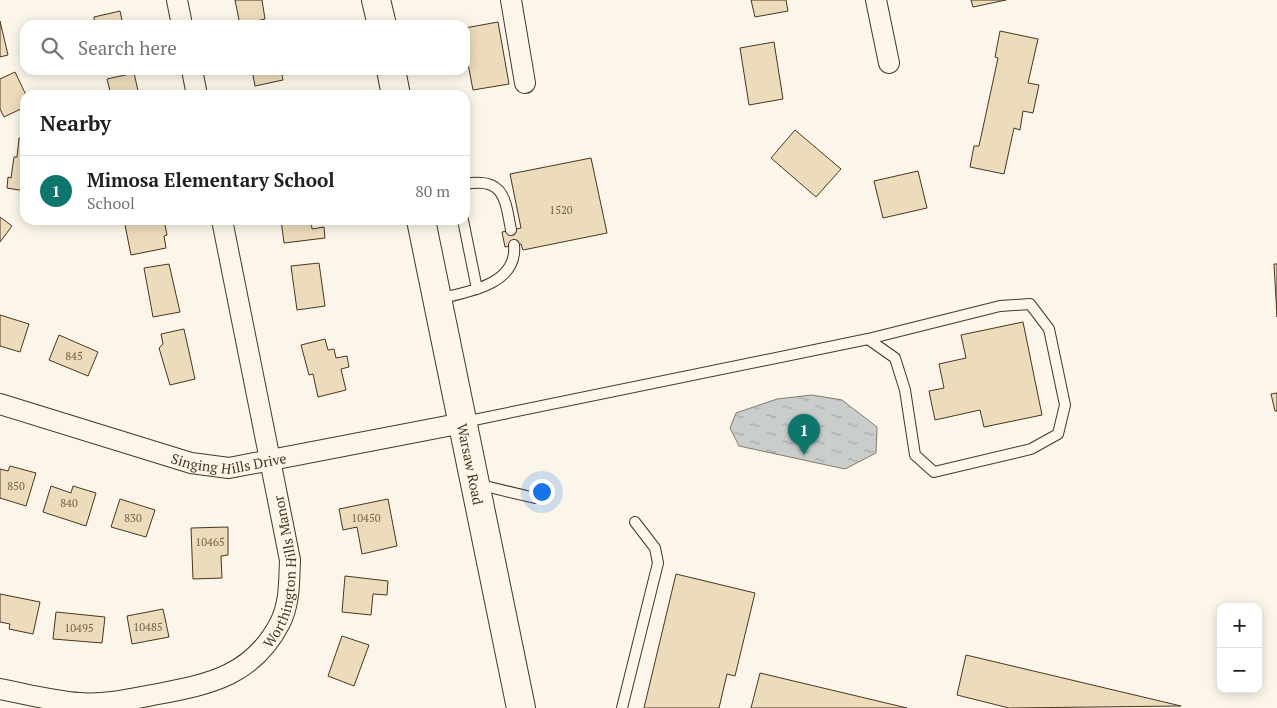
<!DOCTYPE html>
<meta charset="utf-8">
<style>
body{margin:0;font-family:"PT Serif",serif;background:#f2f2f2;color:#202124}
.controls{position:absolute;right:15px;bottom:15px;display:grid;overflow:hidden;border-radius:10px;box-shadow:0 2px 12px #0003}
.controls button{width:45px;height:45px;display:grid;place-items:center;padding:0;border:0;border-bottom:1px solid #e0e0e0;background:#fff;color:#202124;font:25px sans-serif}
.you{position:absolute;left:541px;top:491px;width:18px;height:18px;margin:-12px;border:4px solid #fff;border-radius:50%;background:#1a73e8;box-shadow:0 0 0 8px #1a73e833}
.badge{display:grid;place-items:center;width:32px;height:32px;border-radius:50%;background:#0f766e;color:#fff;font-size:16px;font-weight:700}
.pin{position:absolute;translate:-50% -41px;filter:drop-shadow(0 1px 2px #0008)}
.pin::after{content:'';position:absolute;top:26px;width:18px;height:15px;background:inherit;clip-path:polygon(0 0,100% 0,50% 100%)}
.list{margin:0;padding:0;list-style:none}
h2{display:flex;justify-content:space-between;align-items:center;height:65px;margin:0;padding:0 20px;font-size:21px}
h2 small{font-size:16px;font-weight:400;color:#757577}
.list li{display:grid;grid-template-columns:32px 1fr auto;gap:15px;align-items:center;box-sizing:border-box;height:70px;padding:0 20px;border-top:1px solid #e0e0e0}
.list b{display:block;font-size:19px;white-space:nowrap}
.list p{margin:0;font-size:16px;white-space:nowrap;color:#757577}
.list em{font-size:16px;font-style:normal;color:#757577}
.icon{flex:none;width:28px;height:28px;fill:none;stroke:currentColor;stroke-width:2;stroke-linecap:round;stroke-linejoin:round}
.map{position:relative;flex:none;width:1277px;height:708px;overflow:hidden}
.search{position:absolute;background:#fff;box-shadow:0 2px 12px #0003;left:20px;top:20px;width:450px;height:55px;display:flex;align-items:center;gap:12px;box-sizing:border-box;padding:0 18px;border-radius:15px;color:#757577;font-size:19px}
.panel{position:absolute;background:#fff;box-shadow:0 2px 12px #0003;left:20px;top:90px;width:450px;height:135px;border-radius:15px}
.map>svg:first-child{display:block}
.water{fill:url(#water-ripples);stroke:#887966}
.building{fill:#ecdcbc;stroke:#4a3520}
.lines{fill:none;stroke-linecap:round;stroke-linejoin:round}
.lane-casing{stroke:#4a3520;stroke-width:12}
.street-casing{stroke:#4a3520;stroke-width:22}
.secondary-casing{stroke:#4a3520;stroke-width:30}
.lane{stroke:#fbf6e9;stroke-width:10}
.street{stroke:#fbf6e9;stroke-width:20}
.secondary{stroke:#fbf6e9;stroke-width:28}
.labels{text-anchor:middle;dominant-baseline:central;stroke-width:4;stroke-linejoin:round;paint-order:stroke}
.number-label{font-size:11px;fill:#725f47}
.street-label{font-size:14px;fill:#4a3520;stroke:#fbf6e9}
</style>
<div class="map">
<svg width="1277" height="708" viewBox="0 0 1277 708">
<defs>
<pattern id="water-ripples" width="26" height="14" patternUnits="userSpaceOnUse" patternTransform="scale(1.25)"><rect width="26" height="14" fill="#c9cecd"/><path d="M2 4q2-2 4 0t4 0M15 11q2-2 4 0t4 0" fill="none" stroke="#a5a8a6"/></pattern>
</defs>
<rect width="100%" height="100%" fill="#fbf6e9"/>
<!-- water -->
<path class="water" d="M812,395L842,400L877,427L876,453L845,469L739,446L730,428L736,413L777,399Z"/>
<!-- building -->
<path class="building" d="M235,0H262L265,19L240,25Z
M751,0H786L788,11L755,17Z
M971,0H1006L973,7Z
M120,11L123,25H95L94,17Z
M0,21L8,55L0,57Z
M498,22L509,84L473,90L465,48V28Z
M1000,31L1038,39L1028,83L1039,85L1033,113L1023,111L1020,130L1014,128L1004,174L970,167L974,146H979L998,58L995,57Z
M774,42L783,99L749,105L740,48Z
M252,70H281L283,80L255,86Z
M15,72L26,95L25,107L4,117L0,109V79Z
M134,73L139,95H111L107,79Z
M795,130L841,169L816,197L771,158Z
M19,138L25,139V191L7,188L8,177L11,178L14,157H17Z
M591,158L607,233L523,250L521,244L505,247L502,232L521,228L510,174Z
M918,171L927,208L883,218L874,181Z
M0,217L12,226L0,242Z
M124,220H164L167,235L164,236L166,248L131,255Z
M281,220H311L312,229L324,227L325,238L284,243Z
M319,263L325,306L297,310L291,266Z
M169,264L180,312L153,317L144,268Z
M1274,264H1277V317Z
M0,315L29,324L20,352L0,346Z
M1023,322L1042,415L984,427L980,410L935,420L929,391L944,388L939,364L966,358L961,335Z
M184,329L195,379L170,385L159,348L163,344L161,334Z
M59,335L98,352L88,376L49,360Z
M325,339L328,350L334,349L336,358L347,356L349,367L341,369L346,390L318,397L313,374L309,375L301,345Z
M1277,393V411H1275L1271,394Z
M10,466L36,473L26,506L0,498V469L8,471Z
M51,486L71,493L73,486L96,493L86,526L43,512Z
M120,499L155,510L146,537L111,527Z
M388,499L397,546L362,554L357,527L343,530L339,509Z
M228,527V555L221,556L222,578L193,579L191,528Z
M676,574L755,593L735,676L727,674L719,708H644Z
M345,576L388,581L387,595L373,594L371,615L342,612Z
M0,594L40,602L33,634L9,629L10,624L0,622Z
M163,609L169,637L132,644L127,616Z
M56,612L105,617L102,643L53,639Z
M342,636L369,645L354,686L328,676Z
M966,655L1181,706L1009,708L957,695Z
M760,673L907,708H751Z"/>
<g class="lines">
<defs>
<path id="lane" d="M465,184C504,177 505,198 511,230
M463,220L477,289
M438,299C467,292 518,285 514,245
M464,422L868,339L895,358L905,390L915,455L934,472L1031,449L1058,434L1065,405L1049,329L1030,304L1000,306L868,339
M477,488L489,487L535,498
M622,708L658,563L655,548L635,522"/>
<g id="street">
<path d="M177,0L182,25"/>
<path d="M511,0L525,83"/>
<path d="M876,0L889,63"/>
<path d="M192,70L197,95"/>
<path id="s1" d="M0,404L191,463L229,468L463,423"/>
<path id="s2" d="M0,689C26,694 52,701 79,703C105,705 132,699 158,694C211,684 253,675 280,623C290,603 289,581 290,560L222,220"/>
</g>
<g id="secondary">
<path d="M376,0L382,25"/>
<path d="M391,70L396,95"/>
<path id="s3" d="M421,220L521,708"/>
</g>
</defs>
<!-- lane casing -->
<use href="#lane" class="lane-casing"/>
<!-- street casing -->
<use href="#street" class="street-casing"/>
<!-- secondary casing -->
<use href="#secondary" class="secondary-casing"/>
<!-- lane -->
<use href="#lane" class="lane"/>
<!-- street -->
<use href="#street" class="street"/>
<!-- secondary -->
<use href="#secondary" class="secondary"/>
</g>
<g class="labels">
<!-- number labels -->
<g class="number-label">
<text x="561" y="210">1520</text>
<text x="74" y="356">845</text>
<text x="16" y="486">850</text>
<text x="69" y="503">840</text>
<text x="133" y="518">830</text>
<text x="366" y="518">10450</text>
<text x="210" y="542">10465</text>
<text x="148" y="627">10485</text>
<text x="79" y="628">10495</text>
</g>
<!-- street labels -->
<g class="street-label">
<text stroke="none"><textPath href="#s1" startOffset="238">Singing Hills Drive</textPath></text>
<text stroke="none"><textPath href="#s3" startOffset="249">Warsaw Road</textPath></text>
<text stroke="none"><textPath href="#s2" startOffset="359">Worthington Hills Manor</textPath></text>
</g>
</g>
</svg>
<div class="controls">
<button>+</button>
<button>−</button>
</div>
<div class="you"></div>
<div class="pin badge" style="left:804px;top:455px">1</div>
<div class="search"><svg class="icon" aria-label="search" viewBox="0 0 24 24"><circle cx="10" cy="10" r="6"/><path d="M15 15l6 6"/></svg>Search here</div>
<section class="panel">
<h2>Nearby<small></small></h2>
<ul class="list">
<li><span class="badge">1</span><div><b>Mimosa Elementary School</b><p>School</p></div><em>80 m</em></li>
</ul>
</section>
</div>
